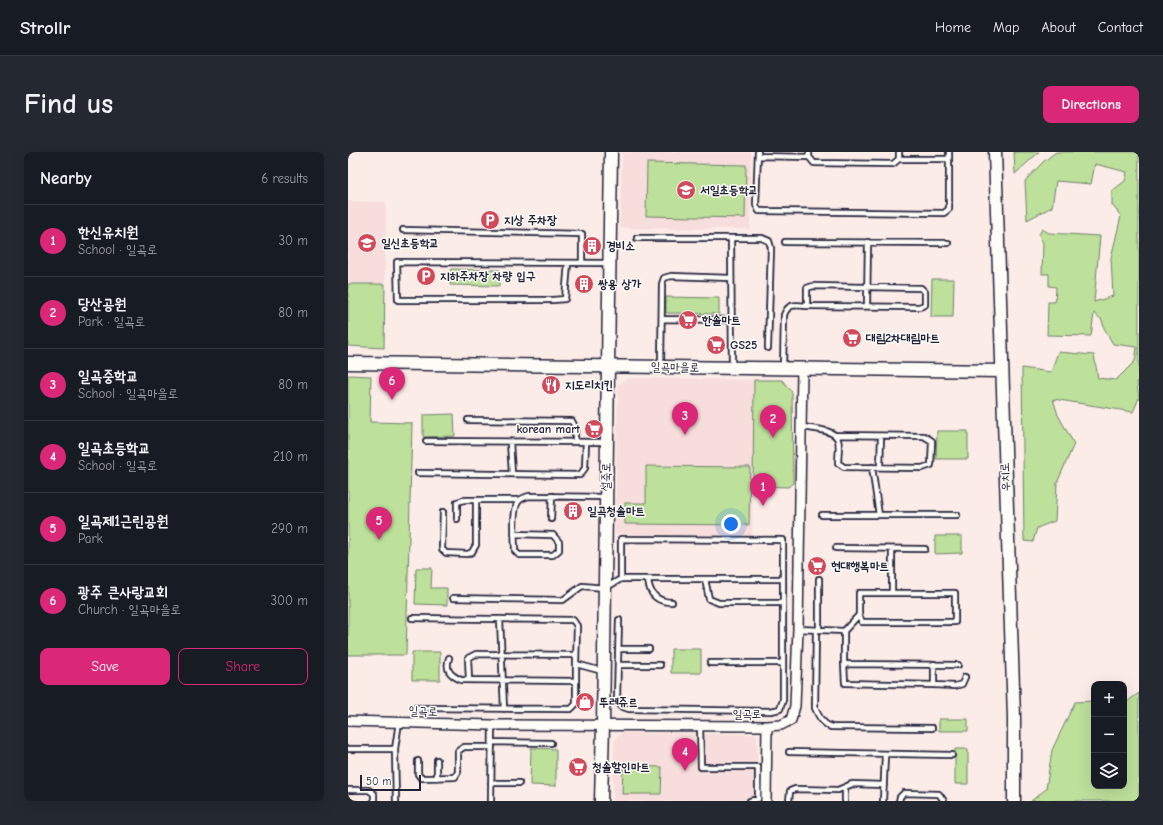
<!DOCTYPE html>
<meta charset="utf-8">
<style>
body{margin:0;font-family:"Comic Neue","Poor Story",sans-serif;background:#242831;color:#f1f3f6}
.controls{position:absolute;right:12px;bottom:12px;display:grid;overflow:hidden;border-radius:8px;box-shadow:0 4px 16px #0002}
.controls button{width:36px;height:36px;display:grid;place-items:center;padding:0;border:0;border-bottom:1px solid #363941;background:#171b24;color:#f1f3f6;font:20px sans-serif}
.scale{position:absolute;left:12px;bottom:10px;width:61px;box-sizing:border-box;padding-left:4px;border:2px solid #22223b;border-top:0;font-size:11px;line-height:14px;white-space:nowrap;color:#22223b;-webkit-text-stroke:3px #fdfcf7;paint-order:stroke}
.you{position:absolute;left:383px;top:372px;width:14px;height:14px;margin:-10px;border:3px solid #fff;border-radius:50%;background:#1a73e8;box-shadow:0 0 0 6px #1a73e833}
.badge{display:grid;place-items:center;width:26px;height:26px;border-radius:50%;background:#db2777;color:#fff;font-size:13px;font-weight:700}
.pin{position:absolute;translate:-50% -33px;filter:drop-shadow(0 1px 2px #0008)}
.pin::after{content:'';position:absolute;top:21px;width:14px;height:12px;background:inherit;clip-path:polygon(0 0,100% 0,50% 100%)}
.list{margin:0;padding:0;list-style:none}
h2{display:flex;justify-content:space-between;align-items:center;height:52px;margin:0;padding:0 16px;font-size:17px}
h2 small{font-size:13px;font-weight:400;color:#9ea1a6}
.list li{display:grid;grid-template-columns:26px 1fr auto;gap:12px;align-items:center;box-sizing:border-box;height:72px;padding:0 16px;border-top:1px solid #363941}
.list b{display:block;font-size:15px;white-space:nowrap}
.list p{margin:0;font-size:13px;white-space:nowrap;color:#9ea1a6}
.list em{font-size:13px;font-style:normal;color:#9ea1a6}
.actions{display:flex;gap:8px;padding:12px 16px}
.actions a{flex:1;padding:9px 0;border:1px solid #db2777;border-radius:8px;text-align:center;font-size:14px;color:#db2777}
.actions .main{background:#db2777;color:#fff}
.icon{flex:none;width:22px;height:22px;fill:none;stroke:currentColor;stroke-width:2;stroke-linecap:round;stroke-linejoin:round}
.map{position:relative;flex:none;width:791px;height:649px;overflow:hidden;border-radius:8px}
header{display:flex;align-items:center;gap:24px;box-sizing:border-box;height:56px;padding:0 20px;background:#171b24;border-bottom:1px solid #363941}
header strong{font-size:19px}
nav{display:flex;gap:22px;margin-inline-start:auto;font-size:14px}
.intro{display:flex;align-items:center;justify-content:space-between;box-sizing:border-box;height:96px;padding:0 24px}
h1{margin:0;font-size:28px}
.button{padding:10px 18px;border-radius:8px;background:#db2777;color:#fff;font-size:14px;font-weight:700}
main{display:flex;gap:24px;padding:0 24px}
aside{flex:1;background:#171b24;border-radius:8px;box-shadow:0 4px 16px #0002}
.map>svg:first-child{display:block}
.built{fill:#f7dddb}
.green{fill:#bde09b;stroke:#70816b}
.lines{fill:none;stroke-linecap:round;stroke-linejoin:round}
.lane-casing{stroke:#22223b;stroke-width:8}
.street-casing{stroke:#22223b;stroke-width:12}
.secondary-casing{stroke:#22223b;stroke-width:15}
.lane{stroke:#fdfcf7;stroke-width:4.5}
.street{stroke:#fdfcf7;stroke-width:9}
.secondary{stroke:#fdfcf7;stroke-width:12}
.labels{text-anchor:middle;dominant-baseline:central;stroke-width:3;stroke-linejoin:round;paint-order:stroke}
.poi-label{font-size:12px;font-weight:bold;fill:#22223b;stroke:#fdfcf7;text-anchor:start}
.street-label{font-size:12px;fill:#22223b;stroke:#fdfcf7}
</style>
<header>
<strong>Strollr</strong>
<nav><a>Home</a><a>Map</a><a>About</a><a>Contact</a></nav>
</header>
<div class="intro"><h1>Find us</h1><a class="button">Directions</a></div>
<main>
<aside>
<h2>Nearby<small>6 results</small></h2>
<ul class="list">
<li><span class="badge">1</span><div><b>한신유치원</b><p>School · 일곡로</p></div><em>30 m</em></li>
<li><span class="badge">2</span><div><b>당산공원</b><p>Park · 일곡로</p></div><em>80 m</em></li>
<li><span class="badge">3</span><div><b>일곡중학교</b><p>School · 일곡마을로</p></div><em>80 m</em></li>
<li><span class="badge">4</span><div><b>일곡초등학교</b><p>School · 일곡로</p></div><em>210 m</em></li>
<li><span class="badge">5</span><div><b>일곡제1근린공원</b><p>Park</p></div><em>290 m</em></li>
<li><span class="badge">6</span><div><b>광주 큰사랑교회</b><p>Church · 일곡마을로</p></div><em>300 m</em></li>
</ul>
<div class="actions"><a class="main">Save</a><a>Share</a></div>
</aside>
<div class="map">
<svg width="791" height="649" viewBox="0 0 791 649">
<rect width="100%" height="100%" fill="#fcece8"/>
<filter id="ink" filterUnits="userSpaceOnUse"><feTurbulence type="fractalNoise" baseFrequency=".025" numOctaves="2"/><feDisplacementMap in="SourceGraphic" scale="8" xChannelSelector="R" yChannelSelector="G"/><feConvolveMatrix kernelMatrix="1 2 1 2 8 2 1 2 1" color-interpolation-filters="sRGB"/></filter>
<g filter="url(#ink)">
<!-- built -->
<path class="built" d="M274,0H403L402,77L272,76Z
M0,49L38,50L36,196L0,194Z
M280,226L406,228L404,384L267,382L270,233Z
M273,581L409,582L410,649H265L266,589Z"/>
<!-- green -->
<path class="green" d="M666,0H691L667,22Z
M708,0H791V229L789,230L791,246L785,260L705,247L710,263L726,292L709,331L707,369L689,376L685,390L676,389L674,216L703,220L710,200L746,203L750,226L768,228L787,209L789,195L765,192L756,176L754,168L746,161L743,184L699,183L700,150H707L708,135L701,134V122H694L695,91L691,83L694,77L701,81L752,84L746,150L765,144L763,106L773,64L764,53V39L777,29L779,20L747,12L743,32L708,29L704,55L679,68L677,29L695,10Z
M299,11L398,13L397,66L298,64Z
M103,117L152,118L151,134L102,133Z
M584,127H606L605,165H583Z
M0,132H37L36,196L0,194Z
M318,145L371,146V162L318,161Z
M0,223L23,224L22,270L64,271L58,503H0Z
M406,228H434L444,240L445,331L440,335L405,334Z
M106,262L107,284L75,285V263Z
M589,279H620V307H588Z
M298,314L402,315L401,373L277,372V351H298Z
M587,384H614V401L587,402Z
M68,416H84L83,436H99V453L67,452Z
M323,497H353V521H323Z
M64,500H92V528H64Z
M791,541V649H683L698,637L704,598L727,550L746,549V634H776V552Z
M591,567H620V579H591Z
M183,596L208,597V634L182,633Z
M607,597H620V632H607Z
M275,614L314,615L313,642H274Z"/>
<g class="lines">
<defs>
<path id="lane" d="M410,0L408,53L411,59L596,61L601,57V0
M551,0V7
M410,4L461,5V0
M461,5L466,11L545,12L551,7H601
M55,78L234,82V109
M289,86H414L421,89L423,96L420,196
M383,86L384,214
M437,90L600,91
M220,111L217,147L205,148H50L49,110L260,111
M519,154L520,90
M314,167L385,168
M313,214L314,132L316,126L323,124L383,126
M435,216L436,163C440,151 448,153 459,154L571,155L577,153V140L573,136L465,134L459,136V154
M120,268L224,269L227,275V290
M455,275C464,277 487,277 490,288C492,294 490,304 490,311L496,315L574,316L583,313L584,289L576,284L487,283
M78,289L257,290
M162,290L164,322
M524,315L531,363
M532,315L533,284
M70,321L232,323L237,316L238,290
M95,360L94,397L98,401L120,402L124,400L128,393V348
M474,363H609
M109,367V350L116,348H171
M203,367L204,344
M166,382L205,383L211,390V398L205,403H171L167,399C167,389 163,354 172,348C174,346 178,345 181,344L258,345
M488,396L577,397
M544,397V441
M300,427C301,441 308,450 324,450
M357,427L361,447L371,451H435
M471,427V478
M105,446L215,448L234,434L257,436L273,427H435V388L273,387V427
M64,466L225,468L229,474L228,512
M152,467L156,557
M271,468L269,547L272,554L281,557L423,559L432,557L435,548V427
M450,477L496,479V512L610,513
M468,478L467,556C471,565 474,571 483,575L584,576
M496,479L511,463V441H607V470H514L511,463
M270,497H301
M101,506C97,518 102,523 113,528L228,529
M362,511H435
M496,512L497,531L586,533
M586,512V533L607,534L614,532L617,525
M270,513H312
M121,528L120,506L128,502L228,503
M68,556L223,557L228,552V512L254,519
M352,574L353,615H410V647L402,649
M144,590L203,591
M0,597H47
M441,600L604,603
M89,608V626
M70,609V622L73,626L107,625L110,620V599L116,595H144
M143,631H171
M0,638H21L26,642V649
M48,649L47,597L51,570
M143,649L144,573
M441,649L442,639L447,637L490,638L504,632L536,633
M497,649V635
M535,649L537,603
M551,649L552,645L556,641L591,642L596,649"/>
<path id="street" d="M0,569L144,573L419,574L433,573L443,568L447,554L450,477L454,216
M418,649L419,574"/>
<path id="secondary" d="M647,0L666,565V649
M0,211L654,219
M253,649L255,573L263,0"/>
</defs>
<!-- lane casing -->
<use href="#lane" class="lane-casing"/>
<!-- street casing -->
<use href="#street" class="street-casing"/>
<!-- secondary casing -->
<use href="#secondary" class="secondary-casing"/>
<!-- lane -->
<use href="#lane" class="lane"/>
<!-- street -->
<use href="#street" class="street"/>
<!-- secondary -->
<use href="#secondary" class="secondary"/>
</g>
</g>
<!-- icons -->
<defs>
<symbol id="school-disc" viewBox="-11 -11 22 22"><circle r="9.5" fill="#d1495b" stroke="#fdfcf7"/><path d="M0-5L7-2L0 1L-7-2ZM-4 1L0 2.5L4 1V4Q0 6-4 4Z" fill="#fff"/></symbol>
<symbol id="parking-disc" viewBox="-11 -11 22 22"><circle r="9.5" fill="#d1495b" stroke="#fdfcf7"/><path d="M-3.5-5.5H1a3.5 3.5 0 0 1 0 7H-1V5.5H-3.5ZM-1-3.4V-.6H.8a1.4 1.4 0 0 0 0-2.8Z" fill="#fff"/></symbol>
<symbol id="building-disc" viewBox="-11 -11 22 22"><circle r="9.5" fill="#d1495b" stroke="#fdfcf7"/><path d="M-4-6H4V6H1V3H-1V6H-4ZM-2.5-4.3h1.7v1.8h-1.7ZM.8-4.3h1.7v1.8H.8ZM-2.5-1h1.7V.8h-1.7ZM.8-1h1.7V.8H.8Z" fill="#fff"/></symbol>
<symbol id="supermarket-disc" viewBox="-11 -11 22 22"><circle r="9.5" fill="#d1495b" stroke="#fdfcf7"/><path d="M-6-5.5h2.5l.6 2H6L4.5 2H-2.5L-4.4-4H-6ZM-1.5 3.2a1.3 1.3 0 1 0 .1 0ZM3 3.2a1.3 1.3 0 1 0 .1 0Z" fill="#fff"/></symbol>
<symbol id="restaurant-disc" viewBox="-11 -11 22 22"><circle r="9.5" fill="#d1495b" stroke="#fdfcf7"/><path d="M-5-6h1v4h1v-4h1v4h1v-4h1v5L-1.5 .5V6h-2V.5L-5-1ZM5-6V6H3V1.5H1.5Q1.5-4 5-6Z" fill="#fff"/></symbol>
<symbol id="shop-disc" viewBox="-11 -11 22 22"><circle r="9.5" fill="#d1495b" stroke="#fdfcf7"/><path d="M-5-2.5h2.3a2.7 3.5 0 0 1 5.4 0H5L5.5 6h-11ZM-1.5-2.5h3a1.5 2.3 0 0 0-3 0Z" fill="#fff"/></symbol>
</defs>
<g fill-rule="evenodd">
<use href="#school-disc" x="327" y="27" width="22" height="22"/>
<use href="#parking-disc" x="131" y="57" width="22" height="22"/>
<use href="#school-disc" x="8" y="80" width="22" height="22"/>
<use href="#building-disc" x="233" y="83" width="22" height="22"/>
<use href="#parking-disc" x="67" y="113" width="22" height="22"/>
<use href="#building-disc" x="225" y="121" width="22" height="22"/>
<use href="#supermarket-disc" x="329" y="157" width="22" height="22"/>
<use href="#supermarket-disc" x="493" y="175" width="22" height="22"/>
<use href="#supermarket-disc" x="357" y="182" width="22" height="22"/>
<use href="#restaurant-disc" x="192" y="222" width="22" height="22"/>
<use href="#supermarket-disc" x="235" y="266" width="22" height="22"/>
<use href="#building-disc" x="214" y="348" width="22" height="22"/>
<use href="#supermarket-disc" x="458" y="403" width="22" height="22"/>
<use href="#shop-disc" x="226" y="539" width="22" height="22"/>
<use href="#supermarket-disc" x="219" y="604" width="22" height="22"/>
</g>
<g class="labels">
<!-- poi labels -->
<g class="poi-label">
<text x="352" y="38">서일초등학교</text>
<text x="156" y="68">지상 주차장</text>
<text x="33" y="91">일신초등학교</text>
<text x="258" y="94">경비소</text>
<text x="92" y="124">지하주차장 차량 입구</text>
<text x="250" y="132">쌍용 상가</text>
<text x="354" y="168">한솔마트</text>
<text x="518" y="186">대림2차대림마트</text>
<text x="382" y="193">GS25</text>
<text x="217" y="233">지도리치킨</text>
<text x="232" y="277" text-anchor="end">korean mart</text>
<text x="239" y="359">일곡청솔마트</text>
<text x="483" y="414">현대행복마트</text>
<text x="251" y="550">뚜레쥬르</text>
<text x="244" y="615">청솔할인마트</text>
</g>
<!-- street labels -->
<g class="street-label">
<text transform="translate(327 215) rotate(1)">일곡마을로</text>
<text transform="translate(258 325) rotate(-89)">설죽로</text>
<text transform="translate(657 325) rotate(-92)">우치로</text>
<text transform="translate(75 559) rotate(2)">일곡로</text>
<text x="399" y="562">일곡로</text>
</g>
</g>
</svg>
<div class="controls">
<button>+</button>
<button>−</button>
<button><svg class="icon" aria-label="layers" viewBox="0 0 24 24"><path d="M12 4l9 5-9 5-9-5zM3 14l9 5 9-5"/></svg></button>
</div>
<div class="scale">50 m</div>
<div class="you"></div>
<div class="pin badge" style="left:415px;top:354px">1</div>
<div class="pin badge" style="left:425px;top:286px">2</div>
<div class="pin badge" style="left:337px;top:283px">3</div>
<div class="pin badge" style="left:337px;top:619px">4</div>
<div class="pin badge" style="left:31px;top:388px">5</div>
<div class="pin badge" style="left:44px;top:248px">6</div>
</div>
</main>
